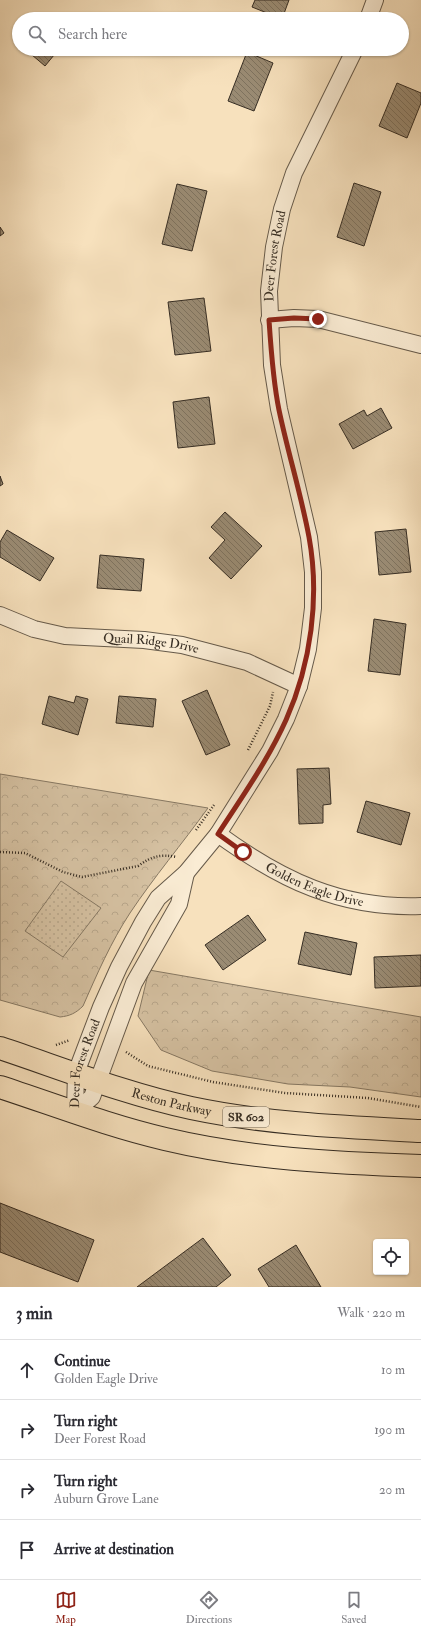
<!DOCTYPE html>
<meta charset="utf-8">
<style>
body{margin:0;font-family:"IM FELL Double Pica",serif;background:#f2f2f3;color:#2b2b33}
.controls{position:absolute;right:12px;bottom:12px;display:grid;overflow:hidden;border-radius:4px;box-shadow:0 1px 3px #0004}
.controls button{width:36px;height:36px;display:grid;place-items:center;padding:0;border:0;border-bottom:1px solid #e1e1e2;background:#fff;color:#2b2b33;font:20px sans-serif}
.stop{position:absolute;width:12px;height:12px;margin:-9px;border:3px solid #8f2418;border-radius:50%;background:#fff}
.stop.end{background:#8f2418;border-color:#fff;box-shadow:0 1px 4px #0008}
.list{margin:0;padding:0;list-style:none}
h2{display:flex;justify-content:space-between;align-items:center;height:52px;margin:0;padding:0 16px;font-size:17px}
h2 small{font-size:13px;font-weight:400;color:#7c7c81}
.list li{display:grid;grid-template-columns:26px 1fr auto;gap:12px;align-items:center;box-sizing:border-box;height:60px;padding:0 16px;border-top:1px solid #e1e1e2}
.list b{display:block;font-size:15px;white-space:nowrap}
.list p{margin:0;font-size:13px;white-space:nowrap;color:#7c7c81}
.list em{font-size:13px;font-style:normal;color:#7c7c81}
.icon{flex:none;width:22px;height:22px;fill:none;stroke:currentColor;stroke-width:2;stroke-linecap:round;stroke-linejoin:round}
.map{position:relative;flex:none;width:421px;height:1287px;overflow:hidden}
.search{position:absolute;background:#fff;box-shadow:0 1px 3px #0004;left:12px;right:12px;top:12px;height:44px;display:flex;align-items:center;gap:10px;box-sizing:border-box;padding:0 14px;border-radius:22px;color:#7c7c81;font-size:15px}
.sheet{height:292px;background:#fff}
nav{display:flex;justify-content:space-around;align-items:center;box-sizing:border-box;height:56px;border-top:1px solid #e1e1e2;background:#fff;font-size:11px;color:#7c7c81}
nav a{display:grid;justify-items:center;gap:2px}
nav .on{color:#8f2418}
.map>svg:first-child{display:block}
.forest{fill:url(#forest-crowns);stroke:#867863}
.park{fill:url(#park-dots);stroke:#867863}
.building{fill:url(#building-back-hatch);stroke:#362d23}
.lines{fill:none;stroke-linecap:round;stroke-linejoin:round}
.minor-casing{stroke:#665a4a;stroke-width:18}
.primary-casing{stroke:#362d23;stroke-width:24}
.path{stroke:#362d23;stroke-width:2.5;stroke-dasharray:1 2;stroke-linecap:butt}
.minor{stroke:#faecd4;stroke-width:16}
.primary{stroke:#f7e1bd;stroke-width:22}
.route{stroke:#8f2418;stroke-width:5}
.labels{text-anchor:middle;dominant-baseline:central;stroke-width:3.5;stroke-linejoin:round;paint-order:stroke}
.shield{fill:#faecd4;stroke:#716658;stroke-width:1}
.shield-label{font-size:12px;font-weight:bold;fill:#362d23}
.street-label{font-size:13px;fill:#362d23;stroke:#faecd4}
</style>
<div class="map">
<svg width="421" height="1287" viewBox="0 0 421 1287">
<defs>
<pattern id="forest-crowns" width="20" height="18" patternUnits="userSpaceOnUse"><rect width="20" height="18" fill="#d6c2a3"/><path d="M2 6a3 3 0 1 1 6 0M12 15a3 3 0 1 1 6 0" fill="none" stroke="#b8a78c"/></pattern>
<pattern id="park-dots" width="8" height="8" patternUnits="userSpaceOnUse"><rect width="8" height="8" fill="#d6c2a3"/><path d="M2 2h.1M6 6h.1" fill="none" stroke="#b8a78c" stroke-width="1.8" stroke-linecap="round"/></pattern>
<pattern id="building-back-hatch" width="6" height="6" patternUnits="userSpaceOnUse"><rect width="6" height="6" fill="#9a8b73"/><path d="M-1 5l2 2M0 0l6 6M5-1l2 2" fill="none" stroke="#7e725e"/></pattern>
</defs>
<rect width="100%" height="100%" fill="#f7e1bd"/>
<filter id="stains"><feTurbulence type="fractalNoise" baseFrequency=".005" numOctaves="4"/><feColorMatrix values="0 0 0 0 .2 0 0 0 0 .09 0 0 0 0 .02 0 0 0 .5 -.17"/></filter>
<radialGradient id="worn" r=".72"><stop offset=".6" stop-color="#630" stop-opacity="0"/><stop offset="1" stop-color="#630" stop-opacity=".3"/></radialGradient>
<!-- forest -->
<path class="forest" d="M0,774L208,808C182,844 154,877 130,913C111,942 97,974 83,1006C76,1013 70,1016 60,1017L0,1000Z
M149,970L421,1017V1097L350,1087L288,1084L212,1071L161,1050L138,1016Z"/>
<!-- park -->
<path class="park" d="M61,881L101,908L63,957L25,931Z"/>
<!-- building -->
<path class="building" d="M255,0H289L282,19L252,7Z
M52,14L57,19H48Z
M25,49H59L45,66Z
M247,52L273,63L254,111L228,101Z
M397,83L421,93V103L407,138L379,126Z
M354,183L381,192L364,246L337,237Z
M177,184L207,191L192,251L162,244Z
M0,227L4,233L0,236Z
M204,298L211,351L175,355L168,302Z
M209,397L215,444L178,448L173,402Z
M381,408L392,428L353,449L339,424L364,410L367,416Z
M0,476L3,484L0,486Z
M225,512L262,546L231,579L209,558L225,540L211,527Z
M406,529L411,572L379,575L375,532Z
M7,530L54,558L40,581L0,557V542Z
M100,555L144,559L141,591L97,588Z
M374,619L406,624L400,675L368,671Z
M207,690L230,745L206,755L182,701Z
M49,696L74,703L76,696L88,699L78,735L42,724Z
M119,696L156,699L153,727L116,723Z
M329,768L331,804L323,805V823L299,824L297,769Z
M366,801L410,813L401,845L357,832Z
M248,915L266,940L223,970L205,945Z
M305,932L357,943L351,975L298,964Z
M421,955V986L375,988L374,957Z
M0,1203L94,1240L78,1282L0,1252Z
M203,1238L231,1275L216,1287H137Z
M296,1245L321,1287H269L258,1269Z"/>
<g class="lines">
<defs>
<g id="minor">
<path d="M368,19L375,0"/>
<path d="M269,320L294,318L318,319L421,345"/>
<path id="s1" d="M0,615L34,629L65,636L144,640L182,645L247,662L299,686"/>
<path id="s2" d="M218,834C281,880 341,909 421,906"/>
<path id="s3" d="M75,1112L76,1073L101,1007L119,967L143,922L158,898L186,873L218,834L270,751L286,719L299,686L308,649L313,608V572L309,537L279,409L272,365L269,291L274,247L282,209L294,173L355,49"/>
<path d="M75,1112L92,1097L134,983L179,904L186,873"/>
</g>
<g id="primary">
<path id="s4" d="M0,1048C63,1069 126,1094 191,1108C267,1124 344,1127 421,1131"/>
<path d="M0,1087C55,1105 109,1126 165,1139C249,1159 335,1163 421,1166"/>
</g>
</defs>
<!-- minor casing -->
<use href="#minor" class="minor-casing"/>
<!-- primary casing -->
<use href="#primary" class="primary-casing"/>
<!-- path -->
<path class="path" d="M248,750L270,706L273,692
M196,830L214,805
M0,852L25,853L63,872L82,877L138,866C152,856 160,854 177,857
M56,1045L70,1040
M126,1052L148,1066L213,1082L285,1093L368,1098L421,1107"/>
<!-- minor -->
<use href="#minor" class="minor"/>
<!-- primary -->
<use href="#primary" class="primary"/>
</g>
<g class="lines">
<!-- route -->
<path class="route" d="M243,852L218,834C242,797 268,760 286,720C311,664 320,597 309,537C301,494 288,453 279,410C273,381 271,350 269,320L294,318L318,319"/>
</g>
<g class="labels">
<!-- shield labels -->
<rect class="shield" x="223" y="1107" width="46" height="20" rx="3"/>
<g class="shield-label">
<text x="246" y="1117">SR 602</text>
</g>
<!-- street labels -->
<g class="street-label">
<text stroke="none"><textPath href="#s3" startOffset="926">Deer Forest Road</textPath></text>
<text stroke="none"><textPath href="#s1" startOffset="155">Quail Ridge Drive</textPath></text>
<text stroke="none"><textPath href="#s2" startOffset="110">Golden Eagle Drive</textPath></text>
<text stroke="none"><textPath href="#s3" startOffset="50">Deer Forest Road</textPath></text>
<text stroke="none"><textPath href="#s4" startOffset="180">Reston Parkway</textPath></text>
</g>
</g>
<rect width="100%" height="100%" filter="url(#stains)"/>
<rect width="100%" height="100%" fill="url(#worn)"/>
</svg>
<div class="controls">
<button><svg class="icon" aria-label="locate" viewBox="0 0 24 24"><circle cx="12" cy="12" r="6"/><path d="M12 2v4M12 18v4M2 12h4M18 12h4"/></svg></button>
</div>
<div class="stop" style="left:243px;top:852px"></div>
<div class="stop end" style="left:318px;top:319px"></div>
<div class="search"><svg class="icon" aria-label="search" viewBox="0 0 24 24"><circle cx="10" cy="10" r="6"/><path d="M15 15l6 6"/></svg>Search here</div>
</div>
<section class="sheet">
<h2>3 min<small>Walk · 220 m</small></h2>
<ul class="list">
<li><svg class="icon" aria-label="ahead" viewBox="0 0 24 24"><path d="M12 20V5M6 11l6-6 6 6"/></svg><div><b>Continue</b><p>Golden Eagle Drive</p></div><em>10 m</em></li>
<li><svg class="icon" aria-label="right" viewBox="0 0 24 24"><path d="M7 20v-9h11M14 6l5 5-5 5"/></svg><div><b>Turn right</b><p>Deer Forest Road</p></div><em>190 m</em></li>
<li><svg class="icon" aria-label="right" viewBox="0 0 24 24"><path d="M7 20v-9h11M14 6l5 5-5 5"/></svg><div><b>Turn right</b><p>Auburn Grove Lane</p></div><em>20 m</em></li>
<li><svg class="icon" aria-label="arrive" viewBox="0 0 24 24"><path d="M6 21V4h12l-3 4 3 4H6"/></svg><div><b>Arrive at destination</b></div></li>
</ul>
</section>
<nav>
<a class="on"><svg class="icon" aria-label="map" viewBox="0 0 24 24"><path d="M3 6l6-2 6 2 6-2v14l-6 2-6-2-6 2zM9 4v14M15 6v14"/></svg>Map</a>
<a><svg class="icon" aria-label="directions" viewBox="0 0 24 24"><path d="M12 3l9 9-9 9-9-9zM9 14v-3h6M13 9l2 2-2 2"/></svg>Directions</a>
<a><svg class="icon" aria-label="saved" viewBox="0 0 24 24"><path d="M7 4h10v16l-5-4-5 4z"/></svg>Saved</a>
</nav>
